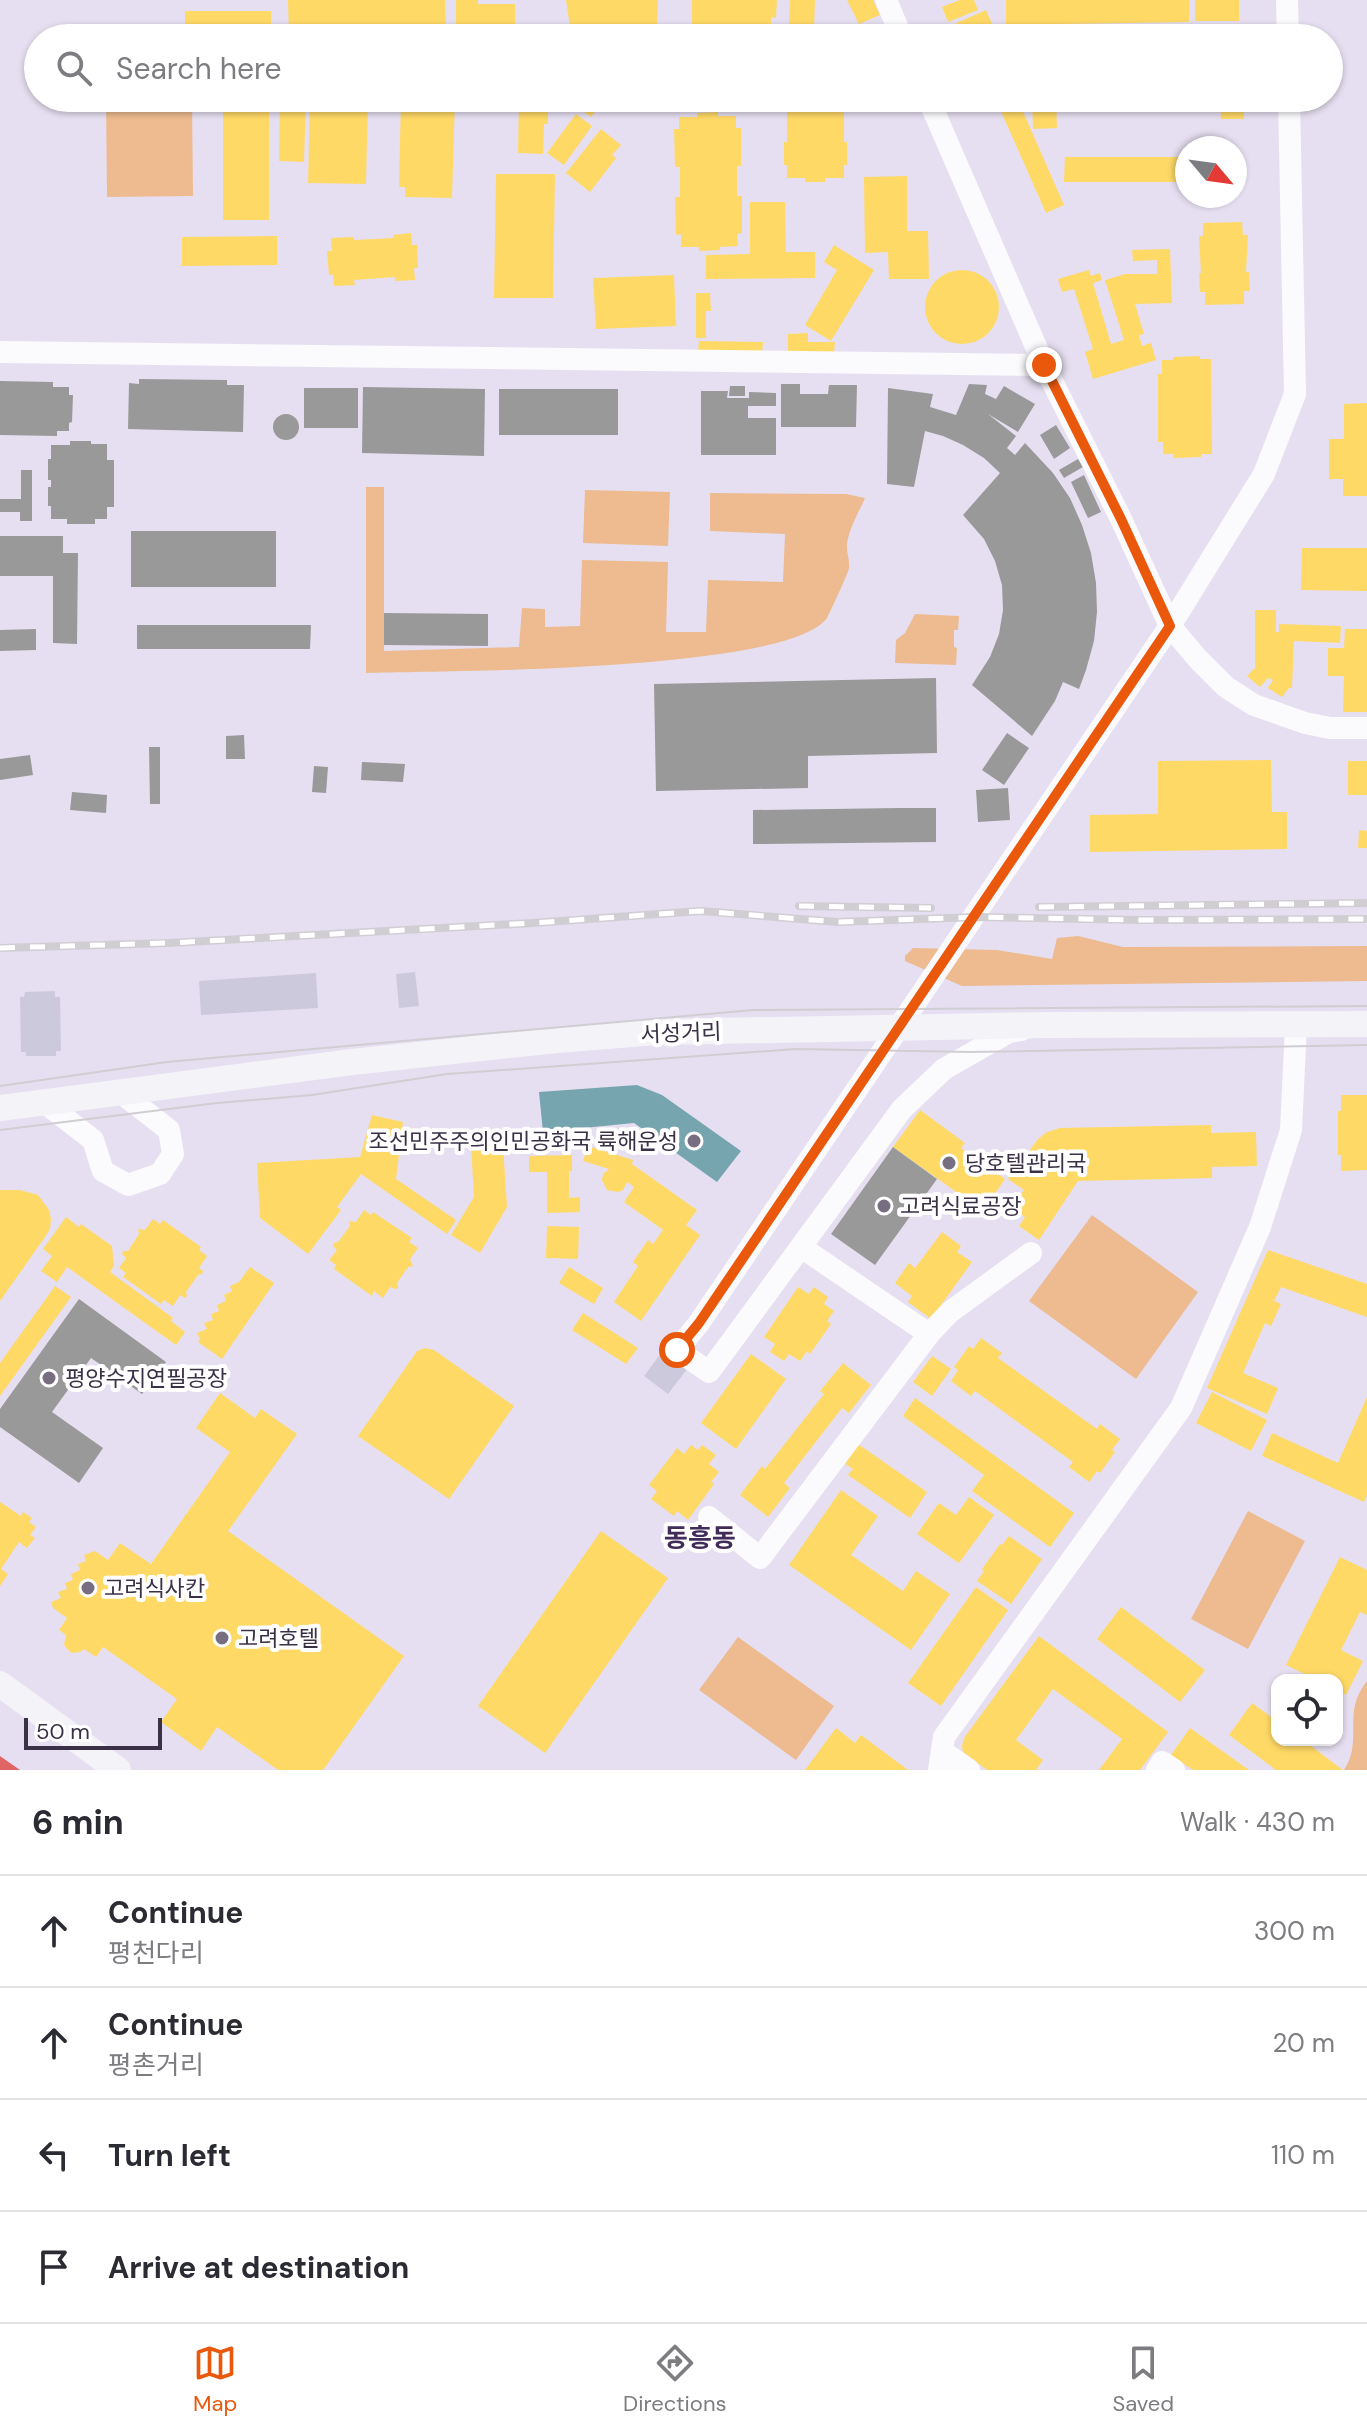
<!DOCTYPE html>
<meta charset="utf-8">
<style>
body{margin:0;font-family:"DM Sans","Noto Sans KR",sans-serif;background:#f7f7f7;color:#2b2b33}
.controls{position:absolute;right:24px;bottom:24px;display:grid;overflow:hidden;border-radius:16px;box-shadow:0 2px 6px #0004}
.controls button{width:72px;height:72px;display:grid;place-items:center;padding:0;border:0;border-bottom:2px solid #e1e1e2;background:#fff;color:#2b2b33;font:40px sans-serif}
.compass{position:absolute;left:1175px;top:136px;width:72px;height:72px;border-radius:50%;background:#fff;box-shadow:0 2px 6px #0004;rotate:119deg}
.scale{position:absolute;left:24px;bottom:20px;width:138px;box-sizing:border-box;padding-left:8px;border:4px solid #3b3147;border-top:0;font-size:22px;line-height:28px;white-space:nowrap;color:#3b3147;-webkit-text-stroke:6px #fff;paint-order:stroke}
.stop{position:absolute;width:24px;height:24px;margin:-18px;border:6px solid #ea580c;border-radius:50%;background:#fff}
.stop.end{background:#ea580c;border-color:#fff;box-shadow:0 2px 8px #0008}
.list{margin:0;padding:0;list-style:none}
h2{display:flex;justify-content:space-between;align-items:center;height:104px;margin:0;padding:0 32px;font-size:34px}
h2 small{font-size:26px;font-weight:400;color:#7c7c81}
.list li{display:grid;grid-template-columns:52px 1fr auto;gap:24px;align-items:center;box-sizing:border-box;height:112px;padding:0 32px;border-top:2px solid #e1e1e2}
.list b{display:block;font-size:30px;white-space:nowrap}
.list p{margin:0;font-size:26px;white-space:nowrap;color:#7c7c81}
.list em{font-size:26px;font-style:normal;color:#7c7c81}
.icon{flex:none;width:44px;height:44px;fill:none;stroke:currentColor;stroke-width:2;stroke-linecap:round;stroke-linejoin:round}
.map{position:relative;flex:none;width:1367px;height:1770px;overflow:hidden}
.search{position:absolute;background:#fff;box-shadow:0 2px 6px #0004;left:24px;right:24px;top:24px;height:88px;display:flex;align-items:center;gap:20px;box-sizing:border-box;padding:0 28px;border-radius:44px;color:#7c7c81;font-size:30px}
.sheet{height:552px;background:#fff}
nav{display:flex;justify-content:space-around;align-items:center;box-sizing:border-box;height:112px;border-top:2px solid #e1e1e2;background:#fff;font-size:22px;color:#7c7c81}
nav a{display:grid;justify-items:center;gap:4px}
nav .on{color:#ea580c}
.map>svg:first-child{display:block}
.green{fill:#edbb8f}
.homes{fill:#ffd966}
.shops{fill:#e06666}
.public{fill:#76a5af}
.industry{fill:#999}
.building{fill:#cdc9dc}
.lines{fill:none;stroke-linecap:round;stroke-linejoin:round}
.minor{stroke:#fbfafd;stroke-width:22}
.major{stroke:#f4f3f8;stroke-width:26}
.tram{stroke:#d0ced3;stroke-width:2}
.rail-casing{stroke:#d0ced3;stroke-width:8}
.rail{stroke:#fff;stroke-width:5;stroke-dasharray:15;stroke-linecap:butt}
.route{stroke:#ea580c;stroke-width:10}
.poi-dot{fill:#776e82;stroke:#fff;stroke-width:3}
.labels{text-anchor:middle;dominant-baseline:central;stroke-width:8;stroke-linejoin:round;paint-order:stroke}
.street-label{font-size:22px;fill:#3b3147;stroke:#fff}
.poi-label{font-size:22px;fill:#3b3147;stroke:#fff;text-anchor:start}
.quarter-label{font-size:26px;font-weight:bold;fill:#412b59;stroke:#fff}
</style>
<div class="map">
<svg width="1367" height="1770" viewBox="0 0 1367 1770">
<rect width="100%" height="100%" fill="#e6dff1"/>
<!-- green -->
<path class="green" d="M106,98H192L193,196L107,197Z
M366,487H384V651L519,647L522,608L545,609V627L580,626L582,560L668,562L666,632H706L708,580L783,582L785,534L710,531V493L846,494L865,498C859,512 849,528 847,544C846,551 850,560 849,568C848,574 830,612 827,618C788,672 442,671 366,673Z
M585,490L670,492L668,546L583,543Z
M915,614L959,616L958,630H954V647L957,648L956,665L895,663L896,640L905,633Z
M1078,936L1123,947L1367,946V981L962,986L905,961V956L913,948L997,950L1052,959L1057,938Z
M1092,1215L1198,1292L1136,1379L1029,1301Z
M1248,1511L1305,1541L1248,1649L1191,1619Z
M738,1637L834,1706L796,1760L699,1690Z
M1367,1681V1770H1344C1364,1739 1341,1713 1367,1681Z"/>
<!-- homes -->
<path class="homes" d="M288,0H445L446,27L289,34Z
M456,0H478V4H515V31H478V34H456Z
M566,0H658L657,28L647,29V32L621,34L620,30L614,31V35L586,36L585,33L571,34Z
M692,0H777L776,18L771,17V28L758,27V33L699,29V26H692Z
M790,0H815L814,30L789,29Z
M847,0H873L880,15L859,24Z
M960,0H974L978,10L948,22L942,7Z
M1006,0H1189V22L1006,25Z
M1195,0H1239V21H1195Z
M986,10L998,38H969L967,34L957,38H936L934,33Z
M185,11H271V36L185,37Z
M223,98H269V220H223Z
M280,98L306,99L304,162L279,161Z
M310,98H368L366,184L308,183Z
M401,98H455L452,198L405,197V187H399Z
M519,98L548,100V124H544L543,154L518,153Z
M584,98H605L591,117L577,107Z
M787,98H844V142H847V165H844V178H825V182H805V178H787V165H784V142H787Z
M995,98H1017L1064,205L1046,213Z
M1032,98H1056L1057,128L1033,129Z
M1097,98H1170V111H1097Z
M1220,98H1248V111H1244V119H1221Z
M718,112V116H736V128H741V166H737V196H742V233L737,234L738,246L720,247V250L699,251V247H681V234L676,235L675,197H680V167H675L674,129H679V117H697V113Z
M576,114L592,126L564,165L547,153Z
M601,129L621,145L612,155L616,158L590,192L566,173Z
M1065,157H1187V182H1064Z
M496,174H555L553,298H494Z
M907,176V231H928L929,279H889L888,252L865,253L864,177Z
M750,202H785L786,252H815V278L706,279V255L750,254Z
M1242,222L1243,235H1248L1246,272H1249L1250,291H1244V304L1205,305V292H1200L1199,273H1201L1199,236H1203V223Z
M411,233L412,245H417L418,268H414L415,280L395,281V277L354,280L355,285L334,286L333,275H329L327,251H332L331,238L353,237L354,240L394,238L393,235Z
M277,236V265L182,266V237Z
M834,245L874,270L831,341L805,325L837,270L824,262Z
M1170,249L1172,303L1135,304L1144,334L1139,335L1142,346L1151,343L1156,360L1093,379L1085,352L1093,349L1074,289L1062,292L1058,279L1089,270L1091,276L1100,273L1102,280L1093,283L1111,344L1124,340L1105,280L1125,274H1157V260L1133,261L1132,250Z
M925 307a37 37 0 1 1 74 0a37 37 0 1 1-74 0Z
M674,275L676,326L596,329L593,278Z
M696,293H710L711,311H706V338H696Z
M808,333V342H835L834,352H788V334Z
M699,341L763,342L762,353L698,352Z
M1200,356V359H1211L1212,454H1201V457L1174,458V454H1163V442H1158V374H1162V360H1173V357Z
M1367,403V496H1343V479H1329V439H1344V404Z
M1302,548H1367V591L1301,590Z
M1255,610H1276V632H1279V624L1341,626L1340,643L1294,641L1292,688H1289L1282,697L1268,688L1273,680L1268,678L1260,687L1247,676L1255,668Z
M1345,629H1367V712H1343L1344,676H1328V648H1344Z
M1271,760L1272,812H1287V849L1090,852V815L1158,814V761Z
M1348,761H1367V795H1348Z
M1359,830L1367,831V848H1358Z
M1341,1095H1367V1170L1341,1171V1155H1338V1111H1341Z
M920,1110L965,1143L961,1148L1005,1179L983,1211L893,1147Z
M372,1115L403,1122L396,1179L456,1220L447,1234L361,1174L337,1207L341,1210L308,1254L260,1218L257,1163L360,1157Z
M1211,1125V1133L1256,1132L1257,1166L1212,1167V1178L1078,1181L1039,1240L1019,1226L1025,1217L1012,1208L1024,1190L1008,1179L1038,1139L1047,1132L1060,1128Z
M503,1145L507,1207L480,1253L451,1235L474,1197L471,1147Z
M588,1146L633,1160L632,1164L697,1210L686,1225L700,1235L641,1321L614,1302L638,1266L633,1262L648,1240L653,1244L663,1230L624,1202L634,1187L627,1182L623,1190L618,1192L607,1190L602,1180L603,1174L609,1169L583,1161Z
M572,1155V1171H569V1198L580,1197V1212L547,1213V1172H529V1156Z
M0,1190H20L38,1195L49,1210L51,1219L50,1229L45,1237L0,1301Z
M364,1210L371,1215L373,1212L412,1238L409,1242L418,1248L410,1259L413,1266L408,1267L397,1283L398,1288L395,1289L390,1287L383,1298L374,1291L372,1296L334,1269L336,1265L329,1260L337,1250L333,1246L334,1243L338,1242L350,1226L349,1221L356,1222Z
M66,1217L79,1227L81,1224L112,1246L114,1266L110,1272L173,1318L171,1321L185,1332L176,1345L67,1267L57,1282L41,1271L52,1256L43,1249Z
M153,1219L160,1224L163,1220L201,1247L199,1250L207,1256L199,1268L203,1271L202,1274L198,1275L186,1292L187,1296L185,1298L180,1295L173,1306L164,1300L161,1304L123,1277L126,1273L119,1268L126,1258L122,1254L123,1251H128L139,1234L138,1229L145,1230Z
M547,1226L579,1227L578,1259L546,1258Z
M942,1232L961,1246L957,1252L972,1262L931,1319L908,1302L912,1296L895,1283L909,1263L915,1268Z
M1268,1250L1367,1284V1317L1281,1287L1274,1301L1281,1304L1271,1326L1265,1323L1243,1373L1278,1388L1267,1414L1207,1388Z
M250,1267L274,1283L222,1359L198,1342L200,1339L197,1333L207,1329L204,1323L213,1320L211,1314L219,1311L217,1305L226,1301L224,1295L232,1291L230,1286L239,1282Z
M569,1267L603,1288L594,1304L559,1283Z
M55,1286L71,1297L0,1396V1363Z
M798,1287L809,1294L814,1287L828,1297L824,1304L834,1311L827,1321L831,1324L810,1354L807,1351L800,1361L789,1354L784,1361L770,1352L775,1344L764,1337Z
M583,1313L638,1348L626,1364L572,1330Z
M981,1338L1002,1353L998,1358L1097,1429L1100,1424L1120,1439L1112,1450L1115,1452L1100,1473L1097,1471L1089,1482L1069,1467L1073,1462L975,1391L971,1396L951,1381L958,1370L954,1367L969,1346L973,1349Z
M425,1348L434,1350L514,1406L449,1499L358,1436L417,1351Z
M751,1354L786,1379L736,1449L701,1423Z
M932,1356L951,1369L932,1396L913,1382Z
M843,1363L871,1385L849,1413L842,1408L784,1483L790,1488L768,1517L740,1495L762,1466L765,1469L824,1394L820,1391Z
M1212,1392L1267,1420L1251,1451L1196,1423Z
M220,1393L255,1418L261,1409L297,1434L228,1531L404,1656L323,1770H278L217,1727L201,1751L161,1722L177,1699L103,1647L96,1657L84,1649L80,1652L71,1653L64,1645L66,1635L59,1630L67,1618L53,1608L51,1602L61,1598L58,1592L67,1589L65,1583L73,1580L71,1574L80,1570L78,1564L86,1561L84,1555L95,1551L108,1560L120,1543L151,1564L230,1452L196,1428Z
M1367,1397V1495L1364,1502L1262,1456L1272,1433L1338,1463Z
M915,1398L1074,1513L1050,1547L972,1491L984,1475L903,1416Z
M858,1444L927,1492L910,1518L848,1475L853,1469L845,1464Z
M691,1445L698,1450L702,1445L716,1455L709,1464L719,1472L711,1482L714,1484L688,1520L677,1511L674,1516L651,1499L657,1491L649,1485L677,1448L684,1454Z
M841,1490L878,1516L851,1555L903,1591L916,1571L950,1594L911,1650L789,1565Z
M969,1497L994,1515L959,1563L917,1534L939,1503L956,1515Z
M0,1502L21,1516L23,1512L32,1518L29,1522L36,1527L30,1535L35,1538L27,1548L19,1542L1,1569L8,1574L0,1586Z
M601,1531L668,1578L545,1753L478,1706Z
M1009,1536L1042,1559L1011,1604L977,1581L984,1571L982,1569L1000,1544L1002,1545Z
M1340,1557L1367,1570V1615L1360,1612L1341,1650L1363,1661L1346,1695L1337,1690V1680H1317L1286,1665Z
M976,1587L1008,1610L941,1706L908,1683Z
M1121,1607L1205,1670L1180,1702L1097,1639Z
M1039,1636L1168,1732L1140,1770H1099L1122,1739L1053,1689L1016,1740L1043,1760L1036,1770H987L963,1752L962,1746L964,1738Z
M1252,1703L1277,1721V1740H1303L1343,1770H1276L1229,1735Z
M836,1728L855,1743L861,1735L908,1770H805Z
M1190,1728L1249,1770H1193L1171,1755Z"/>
<!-- shops -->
<path class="shops" d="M0,1756L20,1770H0Z"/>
<!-- public -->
<path class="public" d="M637,1085L662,1095L741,1151L717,1182L634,1123L543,1132L539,1092Z"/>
<!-- industry -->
<path class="industry" d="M139,379L227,380V385H244L243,432L128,429L129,383L139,384Z
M0,381L53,382V387H69V395H73L72,422L69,423V431H57V436L0,435Z
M781,384H800V394H828L829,385H857L856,427H781Z
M969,384L987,385L985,394L996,399L1004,386L1035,404L1018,432L988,414L1016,436L1007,448L1015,455L1025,443L1053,473L1070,498L1082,525L1091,553L1096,583L1097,612L1094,641L1086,670L1079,689L1063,682L1055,701L1032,736L972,685L990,657L999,634L1003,610L1002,585L995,561L984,539L963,515L1000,473L984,458L963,445L943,436L925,431L914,487L887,484L888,388L933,394L930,407L956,415Z
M730,386H745V396H729Z
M363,387L485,389L484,456L362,453Z
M304,388H358V428H304Z
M499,389H618V435H499Z
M701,391H728L727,398H749V392L776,393V406H748V418H776V455H701Z
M273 427a13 13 0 1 1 26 0a13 13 0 1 1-26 0Z
M1056,425L1070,448L1054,459L1040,435Z
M70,441H91V444H107V460H114V507H107V519H95V524H67V519H51V506H48V487H51V480H48V459H51V445H70Z
M1078,459L1083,467L1064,478L1059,470Z
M21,470H32V521H20V512H0V499H21Z
M1084,475L1101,512L1088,518L1071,482Z
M131,531H276V587H131Z
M0,536H63V553H78L77,644L53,643V576H0Z
M384,613L488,614V646L384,645Z
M137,625H311L310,649H137Z
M36,629V650L0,651V630Z
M936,678L937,753L808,756V788L656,791L654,684Z
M1007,733L1029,748L1004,785L982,770Z
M244,735L245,759H226V736Z
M149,747H160V804H150Z
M30,755L33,775L0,780V759Z
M362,762L405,764L403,782L361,780Z
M314,766L328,767L326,793L312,792Z
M1008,788L1010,820L978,822L976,790Z
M72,792L107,795L106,813L70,810Z
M899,808H936V842L753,844V810Z
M893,1147L937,1179L875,1265L831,1234Z
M79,1299L166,1362L142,1394L91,1358L52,1412L103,1448L79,1483L0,1427V1409Z"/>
<!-- building -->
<path class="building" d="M415,972L419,1006L399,1008L396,974Z
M316,973L318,1008L201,1015L199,981Z
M55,991V997H60L61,1051H56V1056H26V1052H21L20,997H24L25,992Z
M664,1349L688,1368L668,1394L644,1376Z"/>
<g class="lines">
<!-- minor -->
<path class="minor" d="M886,0L902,38
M1287,0L1288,38
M928,98L1044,365L1121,519L1170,626L1198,659L1226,687L1254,705L1305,723L1330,728H1367
M0,352L1044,365
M1021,1030L1009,1032L944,1069L902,1109L709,1372L677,1350L699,1323L1170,626L1264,474L1295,394L1289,98
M44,1102L93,1140L103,1171L128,1185L160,1174L173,1154L169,1130L120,1092
M801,1247L929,1334
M709,1517L760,1558L929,1334L950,1312L1031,1253
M942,1751L969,1770
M939,1770L944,1737L1181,1408L1260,1227L1291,1130L1296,1025
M1157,1770L1162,1762L1174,1770"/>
<!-- major -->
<path class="major" d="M0,1108L352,1062L557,1040L657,1032L1050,1025L1367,1024
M0,1684L118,1770"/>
<!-- tram -->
<path class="tram" d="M0,1086L167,1062L753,1010L1367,1006
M0,1130L217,1103L312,1095L447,1074L796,1049L970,1052L1367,1045"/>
<defs>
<path id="rail" d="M799,906L931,908
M1039,907L1367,903
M0,948L169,943L533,923L701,911L838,922L978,917L1140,920L1367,919"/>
</defs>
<!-- rail casing -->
<use href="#rail" class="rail-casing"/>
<!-- rail -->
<use href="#rail" class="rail"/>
</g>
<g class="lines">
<!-- route -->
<path class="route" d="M677,1350L699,1323L1170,626L1121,519L1044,365"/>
</g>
<!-- markers -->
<g class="poi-dot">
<circle cx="694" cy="1141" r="8"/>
<circle cx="949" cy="1163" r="8"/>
<circle cx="884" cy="1206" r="8"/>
<circle cx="49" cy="1378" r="8"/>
<circle cx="88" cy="1588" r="8"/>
<circle cx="222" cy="1638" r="8"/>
</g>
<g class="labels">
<!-- street labels -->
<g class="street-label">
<text transform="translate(681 1033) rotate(-2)">서성거리</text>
</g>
<!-- poi labels -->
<g class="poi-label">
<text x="678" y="1141" text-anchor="end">조선민주주의인민공화국 륙해운성</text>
<text x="965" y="1163">당호텔관리국</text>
<text x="900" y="1206">고려식료공장</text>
<text x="65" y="1378">평양수지연필공장</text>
<text x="104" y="1588">고려식사칸</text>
<text x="238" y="1638">고려호텔</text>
</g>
<!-- quarter labels -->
<g class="quarter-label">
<text x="700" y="1538">동흥동</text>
</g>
</g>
</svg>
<div class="controls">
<button><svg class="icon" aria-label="locate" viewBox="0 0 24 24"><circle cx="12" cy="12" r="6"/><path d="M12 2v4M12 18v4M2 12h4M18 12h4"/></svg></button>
</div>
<svg class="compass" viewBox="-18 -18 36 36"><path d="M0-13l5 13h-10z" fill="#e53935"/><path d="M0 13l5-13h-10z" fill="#7c7c81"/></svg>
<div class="scale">50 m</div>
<div class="stop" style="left:677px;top:1350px"></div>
<div class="stop end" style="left:1044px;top:365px"></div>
<div class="search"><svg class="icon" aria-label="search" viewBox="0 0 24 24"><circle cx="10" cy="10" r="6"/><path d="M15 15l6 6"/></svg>Search here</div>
</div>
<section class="sheet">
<h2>6 min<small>Walk · 430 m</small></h2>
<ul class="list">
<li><svg class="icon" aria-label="ahead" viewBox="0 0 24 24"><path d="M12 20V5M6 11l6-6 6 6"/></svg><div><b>Continue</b><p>평천다리</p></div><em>300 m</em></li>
<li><svg class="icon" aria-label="ahead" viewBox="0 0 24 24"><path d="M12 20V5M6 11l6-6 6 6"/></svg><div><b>Continue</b><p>평촌거리</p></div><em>20 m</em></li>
<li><svg class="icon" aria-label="left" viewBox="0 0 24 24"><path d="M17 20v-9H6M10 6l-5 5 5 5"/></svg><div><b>Turn left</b></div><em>110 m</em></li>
<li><svg class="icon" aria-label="arrive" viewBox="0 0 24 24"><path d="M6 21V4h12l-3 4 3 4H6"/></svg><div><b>Arrive at destination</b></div></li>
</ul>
</section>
<nav>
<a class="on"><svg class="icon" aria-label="map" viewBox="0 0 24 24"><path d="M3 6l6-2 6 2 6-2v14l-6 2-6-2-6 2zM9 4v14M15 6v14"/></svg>Map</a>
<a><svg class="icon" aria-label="directions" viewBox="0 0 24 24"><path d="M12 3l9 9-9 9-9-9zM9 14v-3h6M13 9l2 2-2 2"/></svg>Directions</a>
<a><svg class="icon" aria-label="saved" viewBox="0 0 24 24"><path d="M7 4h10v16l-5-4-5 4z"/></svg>Saved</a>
</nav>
